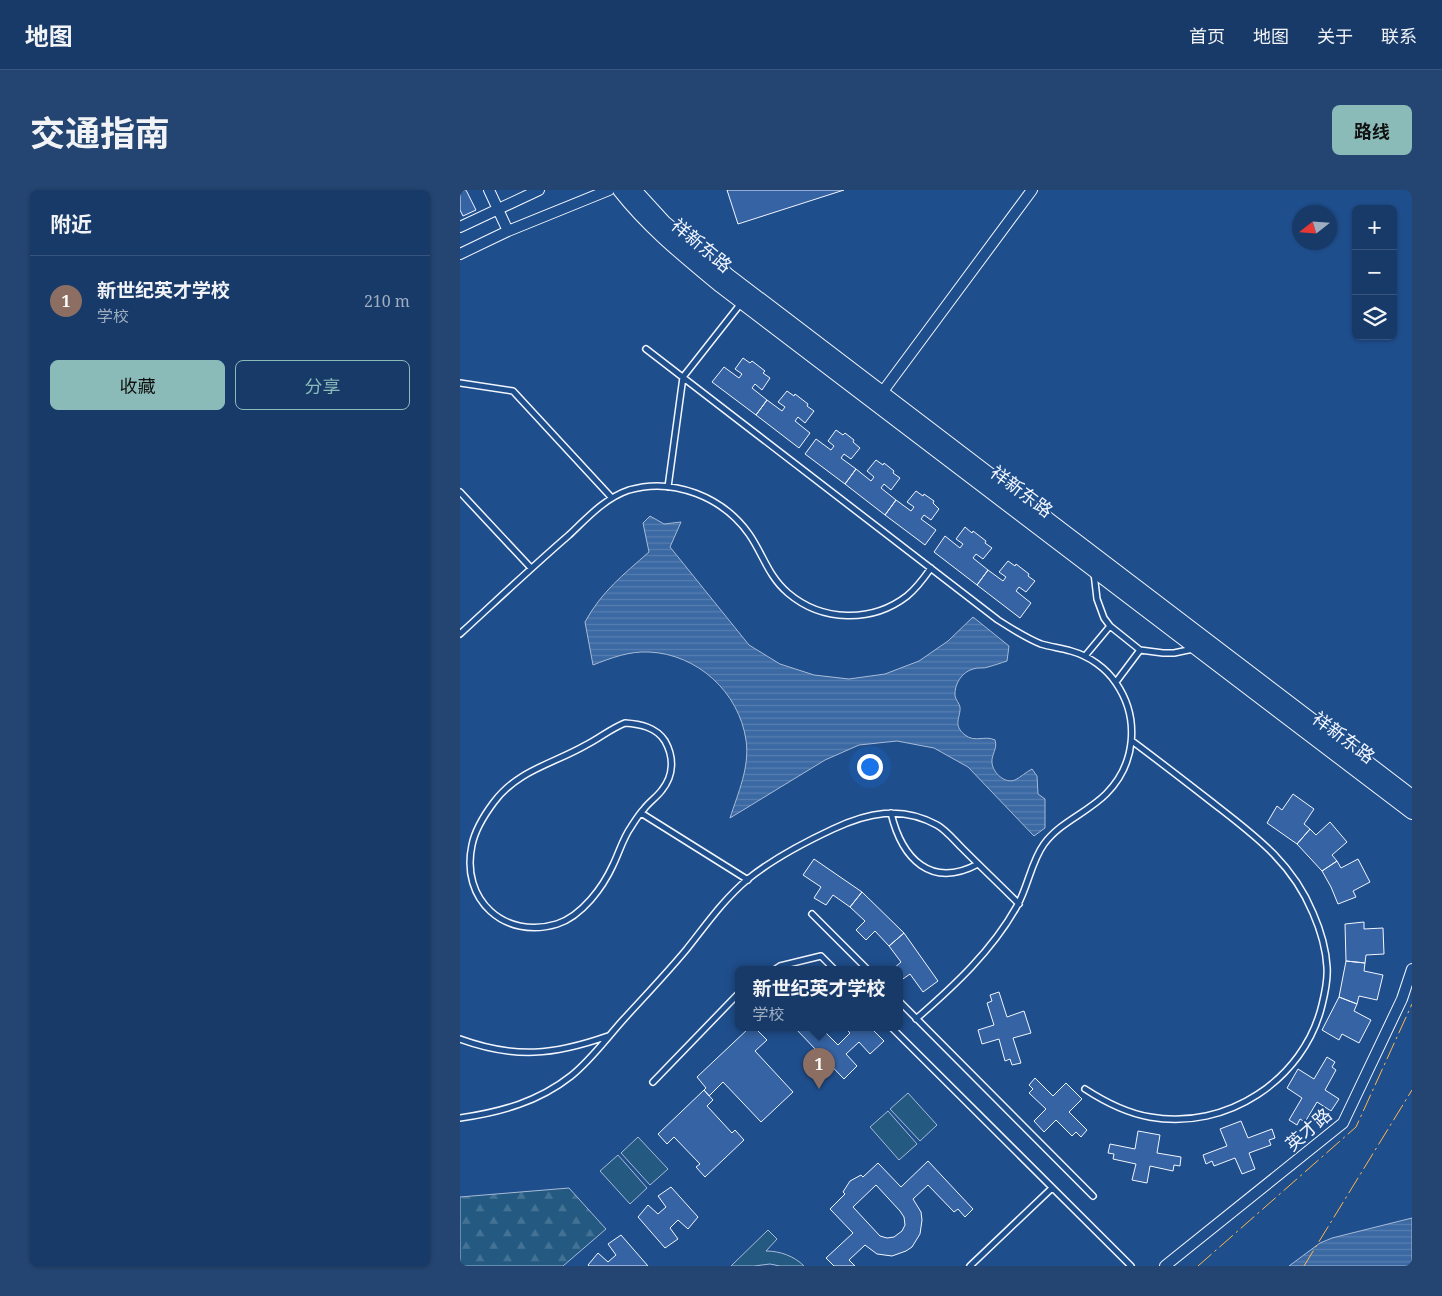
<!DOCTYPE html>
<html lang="zh">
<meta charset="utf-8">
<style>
body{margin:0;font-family:"Noto Serif","Noto Sans SC",serif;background:#244571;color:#f1f3f6}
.controls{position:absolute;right:15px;top:15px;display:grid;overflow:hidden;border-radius:8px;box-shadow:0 1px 4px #0004}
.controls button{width:45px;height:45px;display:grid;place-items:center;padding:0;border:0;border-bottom:1px solid #36547d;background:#173a69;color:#f1f3f6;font:25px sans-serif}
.compass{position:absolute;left:832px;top:15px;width:45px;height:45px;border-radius:50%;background:#173a69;box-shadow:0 1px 4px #0004;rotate:253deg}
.you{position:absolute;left:409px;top:576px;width:18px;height:18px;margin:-12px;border:4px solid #fff;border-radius:50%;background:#1a73e8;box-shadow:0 0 0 8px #1a73e833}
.badge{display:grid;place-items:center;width:32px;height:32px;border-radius:50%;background:#8bbbb9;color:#fff;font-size:16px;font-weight:700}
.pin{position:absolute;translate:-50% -41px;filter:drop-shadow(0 1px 2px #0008)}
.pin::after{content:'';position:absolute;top:26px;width:18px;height:15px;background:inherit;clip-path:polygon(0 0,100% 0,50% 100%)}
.popup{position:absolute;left:275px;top:776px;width:168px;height:65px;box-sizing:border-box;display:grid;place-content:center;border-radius:8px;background:#173a69;filter:drop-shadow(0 1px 4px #0005);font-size:16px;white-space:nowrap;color:#9eadc0}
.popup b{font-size:19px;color:#f1f3f6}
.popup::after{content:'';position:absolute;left:50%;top:100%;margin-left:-10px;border:10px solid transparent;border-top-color:#173a69}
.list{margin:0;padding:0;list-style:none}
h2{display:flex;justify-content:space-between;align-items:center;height:65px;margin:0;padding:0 20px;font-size:21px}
h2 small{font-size:16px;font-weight:400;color:#9eadc0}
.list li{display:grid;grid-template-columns:32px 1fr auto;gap:15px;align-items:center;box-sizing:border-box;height:90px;padding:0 20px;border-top:1px solid #36547d}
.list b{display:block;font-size:19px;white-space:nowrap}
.list p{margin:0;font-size:16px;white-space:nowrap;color:#9eadc0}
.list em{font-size:16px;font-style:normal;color:#9eadc0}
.actions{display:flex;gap:10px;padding:15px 20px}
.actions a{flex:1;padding:11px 0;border:1px solid #8bbbb9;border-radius:8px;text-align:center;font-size:18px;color:#8bbbb9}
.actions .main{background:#8bbbb9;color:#111}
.icon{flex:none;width:28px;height:28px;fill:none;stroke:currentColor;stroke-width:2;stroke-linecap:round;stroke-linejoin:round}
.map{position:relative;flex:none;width:952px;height:1076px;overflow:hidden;border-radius:8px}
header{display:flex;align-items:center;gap:30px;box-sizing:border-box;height:70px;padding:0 25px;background:#173a69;border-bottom:1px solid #36547d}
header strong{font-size:24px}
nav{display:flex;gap:28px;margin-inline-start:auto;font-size:18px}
.intro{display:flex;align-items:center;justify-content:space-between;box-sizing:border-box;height:120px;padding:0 30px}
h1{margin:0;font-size:35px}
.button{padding:12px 22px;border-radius:8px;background:#8bbbb9;color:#111;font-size:18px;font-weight:700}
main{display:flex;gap:30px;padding:0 30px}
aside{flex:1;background:#173a69;border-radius:8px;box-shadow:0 1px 4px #0004}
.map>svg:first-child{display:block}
.forest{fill:url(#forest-firs);stroke:#a8bbd7}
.park{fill:#245a82;stroke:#a8bbd7}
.water{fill:url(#water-rules);stroke:#a8bbd7}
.building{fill:#3563a3;stroke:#f2f6ff;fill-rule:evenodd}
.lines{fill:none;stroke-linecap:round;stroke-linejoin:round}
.lane-casing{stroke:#f2f6ff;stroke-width:8}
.street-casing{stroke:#f2f6ff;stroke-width:12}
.secondary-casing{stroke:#f2f6ff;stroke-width:16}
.lane{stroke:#1f4e8c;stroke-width:5}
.street{stroke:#1f4e8c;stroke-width:10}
.secondary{stroke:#1f4e8c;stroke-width:14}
.power{stroke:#ffb74d;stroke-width:1;stroke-dasharray:18 4 2.5 4;stroke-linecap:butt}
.labels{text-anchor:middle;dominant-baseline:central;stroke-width:4;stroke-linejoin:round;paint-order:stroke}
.street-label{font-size:18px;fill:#f2f6ff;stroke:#1f4e8c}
</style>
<header>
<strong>地图</strong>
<nav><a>首页</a><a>地图</a><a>关于</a><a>联系</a></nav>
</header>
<div class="intro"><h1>交通指南</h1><a class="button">路线</a></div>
<main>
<aside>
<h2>附近<small></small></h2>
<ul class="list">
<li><span class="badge" style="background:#8d6e63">1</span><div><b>新世纪英才学校</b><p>学校</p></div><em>210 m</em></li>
</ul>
<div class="actions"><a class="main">收藏</a><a>分享</a></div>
</aside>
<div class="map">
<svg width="952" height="1076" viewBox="0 0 952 1076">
<defs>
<pattern id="forest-firs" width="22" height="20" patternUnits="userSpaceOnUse" patternTransform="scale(1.25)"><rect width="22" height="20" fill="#245a82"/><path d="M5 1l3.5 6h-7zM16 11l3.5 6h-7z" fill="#447295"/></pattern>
<pattern id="water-rules" width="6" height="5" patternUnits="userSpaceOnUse" patternTransform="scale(1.25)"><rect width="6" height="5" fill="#3b69a3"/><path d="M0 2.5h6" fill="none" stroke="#587fb1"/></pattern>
</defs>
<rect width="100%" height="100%" fill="#1f4e8c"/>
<!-- forest -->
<path class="forest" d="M109,998L146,1039L103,1076H0V1007Z"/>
<!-- park -->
<path class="park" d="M448,903L477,935L460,951L430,919Z
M428,921L457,954L439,970L410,937Z
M178,947L208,979L190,995L161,963Z
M158,965L187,998L170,1014L140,981Z
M308,1040L317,1049L306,1061C320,1061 334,1066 344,1076H320L310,1074L294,1076H271Z"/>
<!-- water -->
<path class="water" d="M190,326L204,334L221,332L210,357L289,455L320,474L354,485L389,489L425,484L459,471L488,451L513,427L549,456L547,471C541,473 535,475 528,477C524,479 518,477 513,479C502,482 494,494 495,506C496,510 499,513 500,517C501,527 492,535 505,545C515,553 525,545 535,550C538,559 531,564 532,573C533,583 545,594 555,590C561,587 566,582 572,579L577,586L578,604L585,609V638L574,646L508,577L474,558L437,551L399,555L365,570L270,628C278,603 290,577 286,550C279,502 237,464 189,462C169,461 151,468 133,475L125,432C142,401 163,385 189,362L183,333Z
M952,1028V1076H829L860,1053L872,1048Z"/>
<!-- building -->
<path class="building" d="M6,0L16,20L3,26L0,20V2Z
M267,0H384L278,34Z
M283,168L290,173L292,171L305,181L303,183L310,188L302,200L295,194L292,198L307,210L296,225L252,192L264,177L279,188L282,184L275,179Z
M327,201L334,206L335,204L348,214L347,216L354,221L345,233L338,227L335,231L350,243L339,258L296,225L307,210L322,221L325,217L318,212Z
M376,240L383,245L385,243L394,250L393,252L400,258L391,269L384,264L381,268L396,279L385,294L345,264L356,249L371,260L374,256L368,251Z
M416,270L423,275L424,273L434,281L433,283L440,288L431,300L424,294L421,298L436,310L425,325L385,294L396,279L411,291L414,287L407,281Z
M456,301L463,306L464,304L474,311L473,313L479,319L471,330L464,325L461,329L476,340L465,355L425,325L436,310L451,321L454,317L447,312Z
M505,337L512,343L513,341L526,351L525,353L532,358L523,369L516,364L513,368L528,380L517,395L474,362L485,346L500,358L503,354L496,349Z
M548,371L555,376L556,374L569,384L568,386L575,391L566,402L559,397L556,401L571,413L560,428L517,395L528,380L543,391L546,387L539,382Z
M833,604L854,619L844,634L850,639L837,654L807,633L817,616L822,620Z
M870,632L887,652L872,665L877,671L862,681L837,654L850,639L856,645Z
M354,669L402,702L390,717L373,705L366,715L354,708L361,697L343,685Z
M898,669L910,692L893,701L896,707L878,714L871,697L862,681L877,671L881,678Z
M402,702L444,743L429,756L415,741L406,750L396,740L405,731L390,717Z
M904,732V739L923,738L924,764L906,765L905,773L886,771L885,734Z
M444,743L478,791L463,802L450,784L440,791L439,780H432L441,772L429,756Z
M886,771L905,773L904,781L923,785L917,810L899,806L897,814L879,807Z
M539,802L547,827L564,821L571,843L553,848L561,873L552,875L550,869L545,871L539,849L522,854L518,840L534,835L527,813L532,811L530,805Z
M879,807L897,814L894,821L911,830L899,853L882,844L879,850L862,840Z
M289,838H295L307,850L295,861L333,902L301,932L263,892L249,906L244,900L246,898L237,887Z
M335,838H361L378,855L390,843L385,838H411L424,851L410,864L399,852L386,864L397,876L384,889Z
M867,867L875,872L872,877L876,880L865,900L879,909L871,921L857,912L845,932L840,929L837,935L829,930L842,908L827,898L838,879L854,889Z
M575,888L593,906L606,893L622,909L609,922L627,940L621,947L616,942L612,946L596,930L584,942L574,931L586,919L569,903L573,899L569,895Z
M244,900L253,910L247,916L272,943L275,940L284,950L245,987L236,977L240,974L214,947L207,954L198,944Z
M781,931L788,948L812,939L815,948L809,950L811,955L789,963L795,979L782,984L775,968L754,976L752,971L746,974L743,965L767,956L760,939Z
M678,941L700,945L697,963L721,967L720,976L714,975L713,981L690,976L687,993L672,990L676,974L653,969L654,964L648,963L650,954L675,959Z
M468,971L513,1019L505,1027L498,1019L494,1022L468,995L453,1009L461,1022L462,1030L460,1044L452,1057L446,1061L432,1066L417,1064L405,1055L389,1070L395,1076H374L366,1068L393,1043L370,1019L385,1004L383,1002L390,991L401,985L403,987L418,973L441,997ZM416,995L440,1021L444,1027L445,1035L442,1041L434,1047L427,1048L420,1046L393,1017Z
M211,997L238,1027L228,1039L218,1030L210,1038L218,1049L205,1058L178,1027L188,1015L198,1024L206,1017L198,1006Z
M161,1045L188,1076H129L128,1075L138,1063L148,1072L156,1065L148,1054Z"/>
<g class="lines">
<defs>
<path id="lane" d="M186,159L538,430C552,439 566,448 581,454C591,457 601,458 611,461C629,466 646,478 656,493C680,528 676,574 646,604C627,623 600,632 584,654C571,672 568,697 557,716C532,761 494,796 456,829
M0,193L53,201L151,307
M208,297L223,187L282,112
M0,302L71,378
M634,383L637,409L644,428L650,436L680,460L703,463H714L733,459
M0,444C36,411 72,377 109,345C127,328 145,308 169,300C213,287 263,307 289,344C303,364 308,386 328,403C362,432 412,433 447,406C457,398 464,388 471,378
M625,466L650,436
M656,492L680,460
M165,533C180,534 196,537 205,551C214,567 214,585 202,600C197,607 189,612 184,619C179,624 175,631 171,637C163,648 159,663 153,675C143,697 122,726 97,734C45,750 0,710 12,655C15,640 25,624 34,612C58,580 93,574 126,555C140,548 150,539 165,533Z
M181,623L288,690
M431,623C442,669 471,699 518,674
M352,724L408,780
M314,780L320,776L361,766L375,780
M439,811L633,1006
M432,838L671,1076
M0,849C55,869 94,865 148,846
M193,892L279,803
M625,899C645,912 666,923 690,927C766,941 844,890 862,815C865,803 868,790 867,777C866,759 860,739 853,723C832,672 794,645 753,613C726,592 699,571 672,551
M0,928C41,922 78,912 111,886C131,870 146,849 163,830C184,807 206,784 226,760C246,735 263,710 288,689C314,668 343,653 373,639C407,623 441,615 477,635C486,640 495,651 502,658C521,677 540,695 559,714
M510,1076L592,998"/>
<path id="street" d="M29,0L48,41
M0,37L79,0
M0,64L48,41L149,0
M418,208L572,0
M705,1076L883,933L942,809L952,779"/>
<path id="secondary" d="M160,0C189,37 224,65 260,95L952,622
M174,0L204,33L267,85L952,607"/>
</defs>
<!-- lane casing -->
<use href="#lane" class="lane-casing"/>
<!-- street casing -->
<use href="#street" class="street-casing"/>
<!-- secondary casing -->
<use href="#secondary" class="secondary-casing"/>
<!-- lane -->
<use href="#lane" class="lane"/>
<!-- street -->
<use href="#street" class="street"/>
<!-- secondary -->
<use href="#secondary" class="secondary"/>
<!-- power -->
<path class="power" d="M738,1076L896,937L952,814
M844,1076L952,900"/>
</g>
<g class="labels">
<!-- street labels -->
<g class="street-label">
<text transform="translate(242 55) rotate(40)">祥新东路</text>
<text transform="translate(562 301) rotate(37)">祥新东路</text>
<text transform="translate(884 547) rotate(37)">祥新东路</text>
<text transform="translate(848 939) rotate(-41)">英才路</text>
</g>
</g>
</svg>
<div class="controls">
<button>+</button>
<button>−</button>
<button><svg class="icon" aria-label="layers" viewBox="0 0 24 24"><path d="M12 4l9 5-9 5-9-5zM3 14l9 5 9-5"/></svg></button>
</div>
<svg class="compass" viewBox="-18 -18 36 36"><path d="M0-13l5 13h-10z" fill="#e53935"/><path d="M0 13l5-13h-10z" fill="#9eadc0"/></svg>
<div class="you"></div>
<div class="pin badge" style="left:359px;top:899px;background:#8d6e63">1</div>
<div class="popup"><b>新世纪英才学校</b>学校</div>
</div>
</main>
